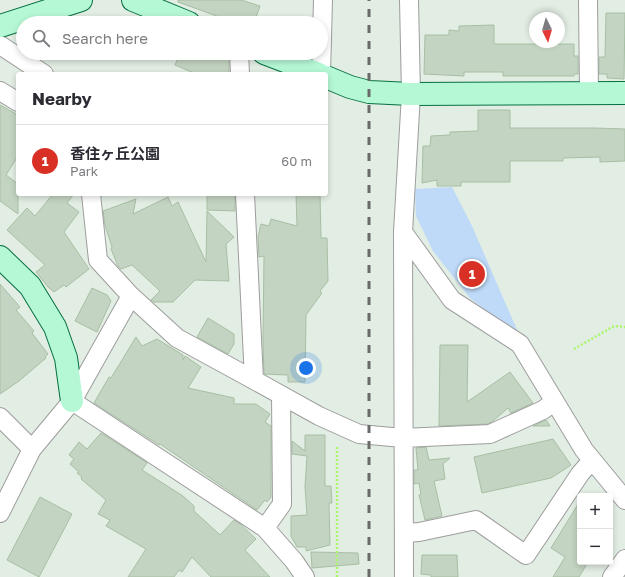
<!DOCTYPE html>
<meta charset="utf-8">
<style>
body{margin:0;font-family:"Golos Text","Noto Sans JP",sans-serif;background:#f7f7f7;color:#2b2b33}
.controls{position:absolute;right:12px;bottom:12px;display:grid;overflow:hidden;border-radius:4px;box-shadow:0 2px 6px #0003}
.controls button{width:36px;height:36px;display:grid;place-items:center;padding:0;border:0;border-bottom:1px solid #e1e1e2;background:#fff;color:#2b2b33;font:20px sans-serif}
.compass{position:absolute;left:529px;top:12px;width:36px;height:36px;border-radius:50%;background:#fff;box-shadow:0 2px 6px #0003;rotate:175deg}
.you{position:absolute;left:306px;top:368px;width:14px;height:14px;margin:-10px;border:3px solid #fff;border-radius:50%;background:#1a73e8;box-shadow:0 0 0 6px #1a73e833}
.badge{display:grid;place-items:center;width:26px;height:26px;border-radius:50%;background:#d93025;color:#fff;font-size:13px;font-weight:700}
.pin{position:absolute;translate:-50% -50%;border:2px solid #fff;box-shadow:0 1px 4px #0006}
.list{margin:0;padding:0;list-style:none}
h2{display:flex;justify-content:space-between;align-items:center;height:52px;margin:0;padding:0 16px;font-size:17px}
h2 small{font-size:13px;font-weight:400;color:#7c7c81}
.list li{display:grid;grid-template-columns:26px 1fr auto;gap:12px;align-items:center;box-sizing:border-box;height:72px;padding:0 16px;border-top:1px solid #e1e1e2}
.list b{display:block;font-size:15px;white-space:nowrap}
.list p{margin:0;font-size:13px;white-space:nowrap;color:#7c7c81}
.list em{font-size:13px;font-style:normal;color:#7c7c81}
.icon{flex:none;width:22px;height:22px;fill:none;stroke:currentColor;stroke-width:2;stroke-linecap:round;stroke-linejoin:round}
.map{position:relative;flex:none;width:625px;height:577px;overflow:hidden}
.search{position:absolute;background:#fff;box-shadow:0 2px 6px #0003;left:16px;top:16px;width:312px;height:44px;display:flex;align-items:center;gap:10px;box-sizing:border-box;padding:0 14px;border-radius:22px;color:#7c7c81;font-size:15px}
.panel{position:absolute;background:#fff;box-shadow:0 2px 6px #0003;left:16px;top:72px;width:312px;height:124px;border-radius:4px}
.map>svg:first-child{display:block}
.park{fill:#bedaf8}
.building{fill:#c4d4c2;stroke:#a7bfa4}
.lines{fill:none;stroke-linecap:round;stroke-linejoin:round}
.street-casing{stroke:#9d9d9d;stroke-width:20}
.secondary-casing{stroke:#067040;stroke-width:24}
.path{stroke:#aaf769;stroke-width:2.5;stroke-dasharray:2 2;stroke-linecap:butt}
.street{stroke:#fff;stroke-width:18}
.secondary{stroke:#b5f8d6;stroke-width:22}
.rail{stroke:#6a6a6a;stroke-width:3;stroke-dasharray:8 8;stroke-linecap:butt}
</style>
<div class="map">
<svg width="625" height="577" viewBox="0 0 625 577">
<rect width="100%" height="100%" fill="#e2ede3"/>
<!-- park -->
<path class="park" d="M452,187L472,226L521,339L470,298L433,251L416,216L415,189Z"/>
<!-- building -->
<path class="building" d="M178,0H241L260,6L254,23H236L178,2Z
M606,13H625L624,79L607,78V74H599V57H605Z
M494,25V44H574V56H578V74H574V76H503V72H464V76L424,74L425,35H449V30L459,31V26Z
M180,53H212L229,60V74H196L175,65Z
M0,105L18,115V156L6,175L18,184V214L0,201Z
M478,110H510V128H594L625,129V161L600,162V157L563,158V161H510V182H461V186H437V180L422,183L423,146H430L431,136L450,135V132L478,131Z
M53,194H74L67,203L79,212L64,232L89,269L66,287L64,285L54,292L48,287L36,272L45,265L7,230L27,208L35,216Z
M207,194H235V211L207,210Z
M296,194H320L321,238H327L328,281L320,291L322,293L306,315L305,382H288V375L264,374L263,343L264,256L259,257L258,237L261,224L269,226L271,219L297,226Z
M168,197L172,206L178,202L206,262L207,211L234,237L226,244L229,281L195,280L173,302H154L151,300L160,291L132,265L121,269L118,266L111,249L112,247L105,225L103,211L136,199L133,214Z
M0,284L20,307L16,310L34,331L32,333L48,354L45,357L46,358L19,381L0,394Z
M92,288L107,295L111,301L97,332L75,321Z
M208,318L234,334V344L228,354L197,337Z
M136,337L142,346L157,339L183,355V360L185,356L201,367L188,388L234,398V404H256L270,414L265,422L271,426V497L267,502L265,500L257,510L160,444L159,445L94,403L109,377L111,378Z
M440,345H468L467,402L510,372L533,403L511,413L508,408L493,421L488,424L439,426Z
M546,420L550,426H533Z
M101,433L146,462L147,463L142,470L183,496L194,506V511L220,535L234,520L240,524L256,539L245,550L270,577H211L192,557L182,572L179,570L174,577H128L146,549L106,526L110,520L98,514L106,500L81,479L82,477L77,473L79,472L70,464L74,459L69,455L79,442L87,449Z
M305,435H325V486H331L332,503H329L330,545L306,551V547H297L291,536V516L307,515L305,487L307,456L292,454V441L305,451Z
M553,439L571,465L551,478L482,493L474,457Z
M426,447L429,460L450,458L443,464L445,479L434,481L442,516L425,520L419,495L421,494L419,483L414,484V470H418L416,448Z
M40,497L72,514L39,577L7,560Z
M580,501V562H588L579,577H553L565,557L551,548Z
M311,552L358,553L359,564L312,568Z
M422,555H457L458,577H431V575L421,574Z"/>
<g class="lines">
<defs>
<path id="street" d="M588,0L589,93
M0,45L44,74
M239,53L240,74
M321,74L323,0
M0,91L18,102
M91,194L98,260L131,296
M245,194L254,380
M403,232L452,300L520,344L584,450L625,500
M72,401L265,528L294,561L305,577
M0,417L32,449
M0,513L32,449L72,401L131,296L177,338L254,380L319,416L359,434L403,438L490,434L543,410L554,402
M265,528L282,504L281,395
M404,533L419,532L476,520L526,555L580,474L592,460
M404,577L403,232L411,94L409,0
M612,577L625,559"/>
<path id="secondary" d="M133,0L189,23
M0,26L81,0
M264,53L319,74
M326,77L350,87L369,92L411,94L625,93
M0,257L30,286L55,327L66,358L72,401"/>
</defs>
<!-- street casing -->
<use href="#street" class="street-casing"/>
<!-- secondary casing -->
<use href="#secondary" class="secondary-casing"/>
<!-- path -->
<path class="path" d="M574,349L614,326L625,327
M337,577V446"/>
<!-- street -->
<use href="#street" class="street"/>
<!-- secondary -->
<use href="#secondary" class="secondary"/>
<!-- rail -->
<path class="rail" d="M369,577V0"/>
</g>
</svg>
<div class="controls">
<button>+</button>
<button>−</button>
</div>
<svg class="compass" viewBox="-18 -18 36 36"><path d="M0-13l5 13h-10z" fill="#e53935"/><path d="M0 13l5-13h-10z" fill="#7c7c81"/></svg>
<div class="you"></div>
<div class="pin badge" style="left:472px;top:274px">1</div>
<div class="search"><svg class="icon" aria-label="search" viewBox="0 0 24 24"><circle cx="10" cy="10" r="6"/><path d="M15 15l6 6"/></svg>Search here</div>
<section class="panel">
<h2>Nearby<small></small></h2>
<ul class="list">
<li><span class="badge">1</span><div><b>香住ヶ丘公園</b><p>Park</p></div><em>60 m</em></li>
</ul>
</section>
</div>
